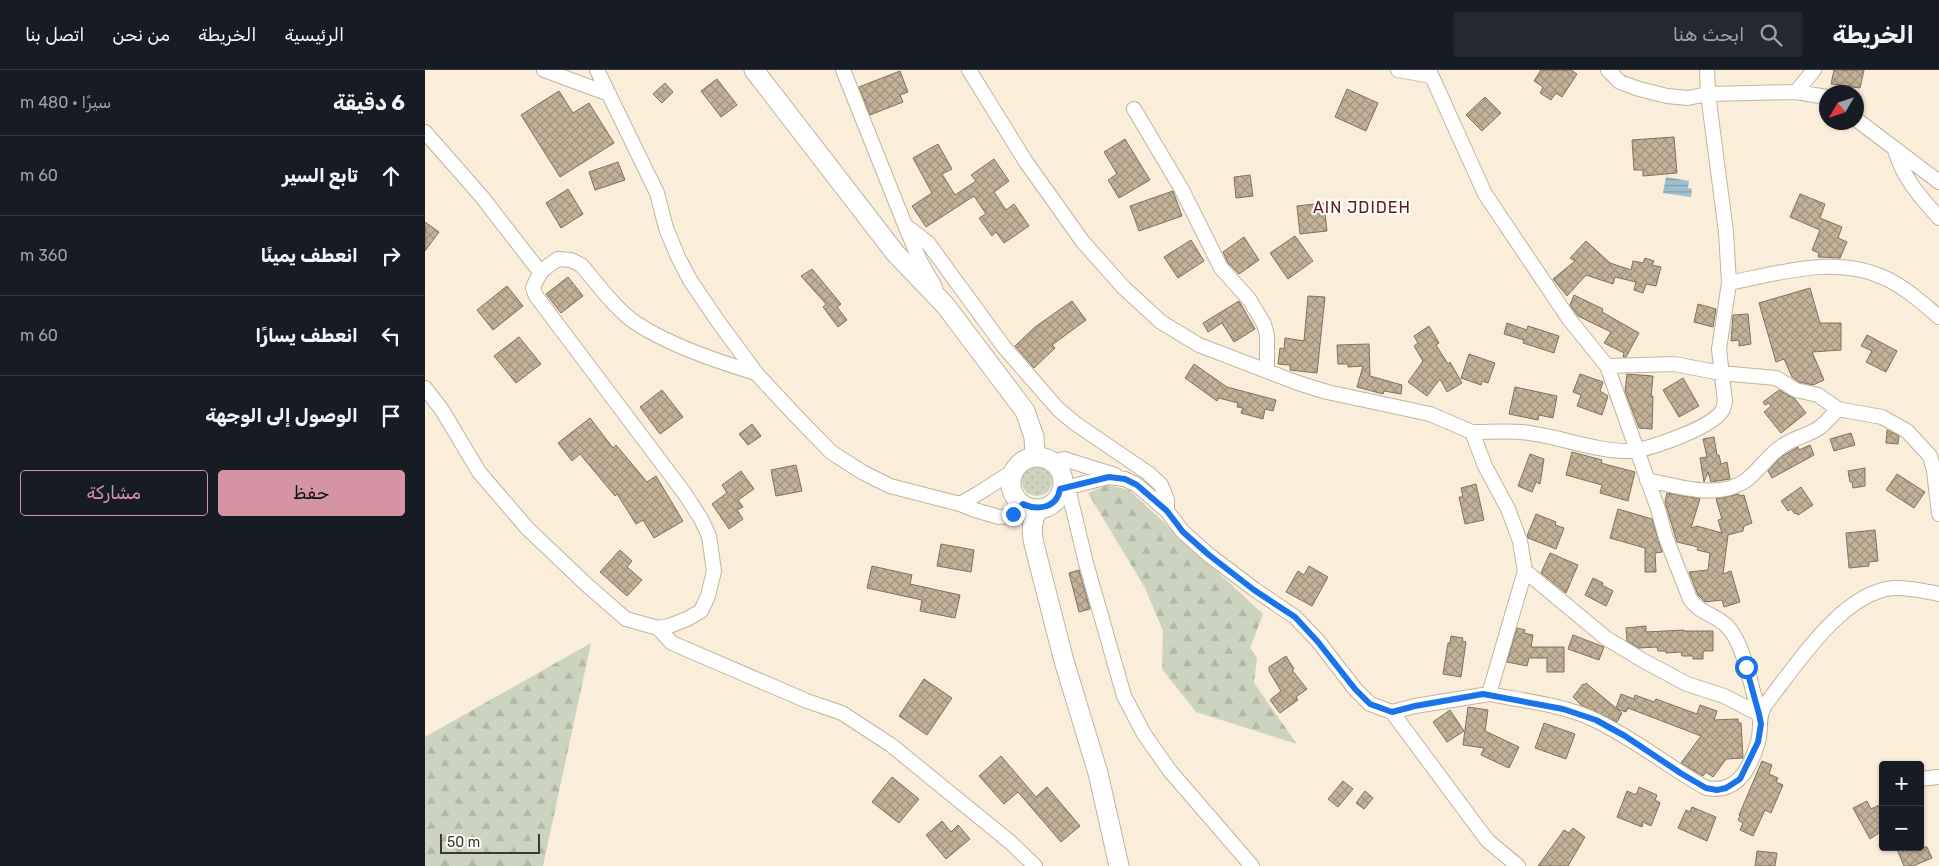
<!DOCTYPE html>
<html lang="ar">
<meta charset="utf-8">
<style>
body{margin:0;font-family:Rubik,"Noto Sans Arabic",sans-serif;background:#242831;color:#f1f3f6;direction:rtl}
.controls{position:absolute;right:15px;bottom:15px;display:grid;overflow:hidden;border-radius:5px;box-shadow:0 1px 4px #0004}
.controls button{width:45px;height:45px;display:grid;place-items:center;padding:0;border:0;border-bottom:1px solid #363941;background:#171b24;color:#f1f3f6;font:25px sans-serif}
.compass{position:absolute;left:1394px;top:15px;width:45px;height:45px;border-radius:50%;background:#171b24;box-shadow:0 1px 4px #0004;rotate:231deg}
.scale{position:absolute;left:15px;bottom:12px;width:100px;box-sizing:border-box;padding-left:5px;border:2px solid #3c3730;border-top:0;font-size:14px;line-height:18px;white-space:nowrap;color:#3c3730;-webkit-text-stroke:4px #fefcf8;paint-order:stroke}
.stop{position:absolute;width:15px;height:15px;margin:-11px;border:4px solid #1a73e8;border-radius:50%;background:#fff}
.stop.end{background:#1a73e8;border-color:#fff;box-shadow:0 1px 5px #0008}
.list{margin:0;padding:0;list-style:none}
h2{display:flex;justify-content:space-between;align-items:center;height:65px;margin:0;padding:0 20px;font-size:21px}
h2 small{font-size:16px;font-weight:400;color:#9ea1a6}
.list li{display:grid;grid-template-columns:32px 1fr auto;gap:15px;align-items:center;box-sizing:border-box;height:80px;padding:0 20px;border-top:1px solid #363941}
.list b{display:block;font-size:19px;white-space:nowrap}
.list em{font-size:16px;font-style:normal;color:#9ea1a6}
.actions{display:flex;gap:10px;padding:15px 20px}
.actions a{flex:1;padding:11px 0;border:1px solid #d594a4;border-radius:5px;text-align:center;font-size:18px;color:#d594a4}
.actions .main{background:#d594a4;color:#111}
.icon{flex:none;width:28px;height:28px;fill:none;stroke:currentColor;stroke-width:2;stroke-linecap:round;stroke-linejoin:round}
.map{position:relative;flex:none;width:1514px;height:796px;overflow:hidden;direction:ltr}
header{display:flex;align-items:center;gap:30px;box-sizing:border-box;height:70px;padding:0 25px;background:#171b24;border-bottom:1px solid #363941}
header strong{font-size:24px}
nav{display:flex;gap:28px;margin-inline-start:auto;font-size:18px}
.search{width:350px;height:45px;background:#242831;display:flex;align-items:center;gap:12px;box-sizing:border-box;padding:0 18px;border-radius:5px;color:#9ea1a6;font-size:19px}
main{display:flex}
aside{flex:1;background:#171b24}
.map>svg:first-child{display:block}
.forest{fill:url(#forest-firs)}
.park{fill:url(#park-dots)}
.water{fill:url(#water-rules)}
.building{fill:url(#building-cross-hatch);stroke:#7e7261}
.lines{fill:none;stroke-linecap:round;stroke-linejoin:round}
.street-casing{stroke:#c0b4a1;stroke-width:16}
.secondary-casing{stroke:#c0b4a1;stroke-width:21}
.street{stroke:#fff;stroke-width:14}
.secondary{stroke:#fff;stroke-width:19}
.route{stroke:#1a73e8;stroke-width:6}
.labels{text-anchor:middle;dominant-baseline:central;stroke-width:4.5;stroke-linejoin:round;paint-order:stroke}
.quarter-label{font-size:16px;letter-spacing:1px;fill:#5d1823;stroke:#fefcf8}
</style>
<header>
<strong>الخريطة</strong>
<div class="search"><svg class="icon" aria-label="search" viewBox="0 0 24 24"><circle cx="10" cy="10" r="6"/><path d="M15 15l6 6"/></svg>ابحث هنا</div>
<nav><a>الرئيسية</a><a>الخريطة</a><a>من نحن</a><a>اتصل بنا</a></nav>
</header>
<main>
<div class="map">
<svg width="1514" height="796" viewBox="0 0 1514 796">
<defs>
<pattern id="forest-firs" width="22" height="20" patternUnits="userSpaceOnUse" patternTransform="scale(1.25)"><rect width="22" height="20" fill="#ccd4bf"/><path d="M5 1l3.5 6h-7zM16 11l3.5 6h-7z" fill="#b0b7a4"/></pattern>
<pattern id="park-dots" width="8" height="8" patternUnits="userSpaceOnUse" patternTransform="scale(1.25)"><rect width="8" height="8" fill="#ccd4bf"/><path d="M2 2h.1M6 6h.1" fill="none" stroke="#b0b7a4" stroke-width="1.8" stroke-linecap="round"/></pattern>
<pattern id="water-rules" width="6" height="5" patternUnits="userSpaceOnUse" patternTransform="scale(1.25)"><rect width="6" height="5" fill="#9fbfcf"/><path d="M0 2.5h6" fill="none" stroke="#839ca8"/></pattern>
<pattern id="building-cross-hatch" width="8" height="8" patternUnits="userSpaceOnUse" patternTransform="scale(1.25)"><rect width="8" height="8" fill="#c3b298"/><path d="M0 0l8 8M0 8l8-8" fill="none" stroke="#a0927c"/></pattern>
</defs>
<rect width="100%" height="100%" fill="#faedd9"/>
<!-- forest -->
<path class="forest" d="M683,415L704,420L838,544L825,578L832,588L829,613L872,674L771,642L737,599L738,561L720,518L663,423Z
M166,573L118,796H0V667Z"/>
<!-- park -->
<path class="park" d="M597 411a15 15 0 1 1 30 0a15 15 0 1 1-30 0Z"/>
<!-- water -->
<path class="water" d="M1241,107L1264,111L1263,118L1267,119L1266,127L1238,123Z"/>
<!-- building -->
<path class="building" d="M1116,0H1146L1152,4L1137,27L1131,23L1126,30L1115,23L1118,17L1109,11Z
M1409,0H1439L1435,18L1406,14Z
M475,1L483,22L475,25L478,32L445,45L434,17Z
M292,9L312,35L296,47L276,21Z
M240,13L248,22L237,33L228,24Z
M922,19L953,33L941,61L910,47Z
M134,21L148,43L164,33L189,73L135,107L96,45Z
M1060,27L1076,43L1057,61L1041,45Z
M1249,67L1252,103L1218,106V100H1209L1207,70Z
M700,69L725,110L694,128L683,110L692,104L679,82Z
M513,74L527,99L517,104L530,125L551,111L546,105L569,89L584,111L569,122L581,140L589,134L604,156L579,173L571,162L567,166L554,148L561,144L549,126L501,157L487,136L507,123L488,88Z
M193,92L200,110L170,120L164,102Z
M825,105L828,126L811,128L809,107Z
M143,119L158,144L136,158L121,133Z
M748,121L757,146L714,161L705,136Z
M1375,124L1400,134L1395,148L1417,157L1413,168L1422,172L1415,188L1393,187L1394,183L1387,180L1395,160L1365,147Z
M899,133L902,161L875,164L872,136Z
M0,152L14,162L0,181Z
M870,166L888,191L863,209L845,183Z
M819,167L834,190L814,204L803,193L798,182Z
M766,170L779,191L753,208L739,187Z
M1161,171L1185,193L1206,200L1208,191L1218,193L1220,188L1229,191L1227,195L1236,197L1231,216L1221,214L1218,223L1209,220L1211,212L1190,207L1188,214L1161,205L1142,226L1128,209L1150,191L1145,188Z
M387,199L416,234L412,237L422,250L413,257L398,237L401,234L376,206Z
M143,207L158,226L136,243L121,224Z
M82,216L98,236L68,260L52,240Z
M1385,218L1395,253H1416V280L1387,282L1399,310L1388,315L1374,312L1367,307L1359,289L1351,292L1334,233Z
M1149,225L1178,239L1177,242L1214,263L1201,287H1198L1199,283L1179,273L1186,262L1153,246L1145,235Z
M883,226L900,227L892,303L865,300V295L853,294L855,278L859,279L860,268L879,271Z
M647,231L661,250L627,275L630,278L609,298L590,276L610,257Z
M814,231L830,259L809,272L797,253L783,262L778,253Z
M1273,234L1291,239L1288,257L1269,252Z
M1323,244L1326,274L1314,276V270L1306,271L1308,245Z
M1082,253L1102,260L1103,256L1134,266L1129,283L1098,273L1099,270L1079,264Z
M1004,256L1014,273L1011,275L1023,294L1025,292L1037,313L1022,322L1015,309L1002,326L983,312L998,291L989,276L993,273L989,266Z
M1442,265L1472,281L1461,302L1441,292L1447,281L1436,276Z
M94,267L116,294L91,313L69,286Z
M944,274L945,306L977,315L976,324L959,321L958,324L932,317L938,296L923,297V294H913L912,275Z
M1044,284L1070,293L1063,313L1057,311L1056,315L1036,308Z
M769,294L802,317L851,330L848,341L840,339L838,349L816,343L818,338L812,337L813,333L794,328L792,331L760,308Z
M1155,304L1178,312L1175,321L1183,326L1177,345L1152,336L1156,325L1148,322Z
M1202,304L1228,306L1226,327L1228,326L1227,359L1214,358L1200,321Z
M1258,308L1274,336L1254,347L1238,320Z
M1090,317L1132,326L1128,348L1114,345L1113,350L1084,344Z
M237,320L258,347L235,364L215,337Z
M1354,320L1370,329L1381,343L1356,363L1339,342L1346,336L1344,333L1340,335L1338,332Z
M165,348L188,378L191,375L222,412L231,406L258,451L229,468L218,450L211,454L192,424L190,426L155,384L147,391L133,373Z
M327,354L336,366L323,375L314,364Z
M1462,360L1474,366L1473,374L1461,373Z
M1426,363L1430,375L1409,381L1405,369Z
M1289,367L1292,385H1294L1296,394L1302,392L1305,409L1286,412L1283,402L1279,412L1275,388L1282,387L1278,369Z
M1385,375L1389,385L1347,408L1343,401L1356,387L1373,377L1374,380Z
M1147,382L1177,390L1176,393L1210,402L1203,431L1175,423L1177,415L1141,405Z
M1105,384L1119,389L1115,414L1111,412L1107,422L1093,416Z
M371,395L377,421L351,426L346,400Z
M1440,398V416L1428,418L1427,412H1425L1423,401Z
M316,401L329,419L313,430L318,437L312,440L318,449L304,459L287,434L302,423L297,415Z
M1472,404L1500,422L1489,438L1461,420Z
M1051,414L1059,450L1040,454L1034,427H1038L1036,418Z
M1376,417L1388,435L1373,445L1371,443L1370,444L1366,439L1363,441L1356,431Z
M1242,423L1275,429L1266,458L1272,456L1297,463L1293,450L1297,449L1291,429L1314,424V426L1319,425L1327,453L1319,456L1318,461L1303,465L1298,504L1306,501L1315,532L1299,537L1297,530L1280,532L1273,525L1264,502L1283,500L1285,483L1272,480L1273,477L1252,472L1240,432Z
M1193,439L1227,449L1237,482L1230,483L1231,502H1220V478L1185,468Z
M1111,444L1131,452L1130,455L1139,458L1131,479L1103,468L1102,466Z
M1450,460L1453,491L1444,492V496L1424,498L1421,463Z
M516,474L549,480L546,502L512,496Z
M195,480L207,491L202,497L217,510L202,526L175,502Z
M1125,483L1153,495L1141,523L1116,503Z
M447,496L487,505L485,514L535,525L530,548L495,541L497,530L442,518Z
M884,496L903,507L887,536L861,522L873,501L879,505Z
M654,500L665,539L654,542L644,503Z
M1168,508L1178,513L1177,515L1188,521L1181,536L1160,525Z
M1221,556V562L1259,560V561H1288V581H1278V589H1268V586H1257L1256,582L1241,583V581H1233L1232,577L1214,578L1202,571L1201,558Z
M1092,558L1100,560L1099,563L1108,565L1106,577H1139V602H1122V588H1104L1102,596L1082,592Z
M1148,565L1179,577L1174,590L1143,579Z
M1026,566L1038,568L1037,571L1041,572L1036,607L1018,604L1023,573H1025Z
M861,586L869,599L867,600L882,619L871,627L873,630L855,643L845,630L856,621L844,601V597Z
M499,609L527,628L502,665L474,646Z
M1161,613L1191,638L1196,624L1209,629L1210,625L1229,632L1231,629L1272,644L1275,635L1292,641L1289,650L1313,649V653H1316L1318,688L1301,689L1288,707L1281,702L1278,706L1256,693L1276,666L1203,638L1201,642L1192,639L1197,643L1192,652L1156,635L1148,627L1158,614L1160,615Z
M1043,637L1063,640L1060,661L1094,677L1084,698L1056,685L1059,678L1038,675Z
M1025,640L1039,661L1022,672L1008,652Z
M1119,653L1150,664L1141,689L1110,678Z
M576,686L611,727L622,717L655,756L636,772L593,722L579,734L554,706Z
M1337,691L1347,695L1344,704L1353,708L1351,712L1358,715L1346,743L1340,740L1328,766L1315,760L1318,753L1313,750L1315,746L1314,745Z
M467,707L494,729L474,753L447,732Z
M918,711L928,719L913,737L903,729Z
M1214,717L1232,725L1230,730L1235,733L1226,756L1218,752L1217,757L1192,747L1202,721L1211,725Z
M940,721L948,728L939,739L931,733Z
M1442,731L1446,739L1458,733V760L1445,769L1428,738Z
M1267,737L1291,747L1282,771L1253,758L1261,740L1265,742Z
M517,751L526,762L533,755L545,769L521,789L501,765Z
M1148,758L1160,767L1143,796H1113L1139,760L1144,763Z
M1471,777H1502L1507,788L1488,796H1479Z
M1332,781L1352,783L1350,796H1330Z"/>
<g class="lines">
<defs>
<path id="street" d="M119,0L184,24
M172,0L232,123L241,158L253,187L265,210L292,250L331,303L371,346L406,382L437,402L465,416L535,434L550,440L574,447L585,446L598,434
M418,0L480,155L495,191L510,217
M544,0L601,92L658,172L699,218L736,252L774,275L873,313L902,322L1005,344L1047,362L1060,396L1083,439L1095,471L1100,501L1064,624L990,636L967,642L945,634L930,619L893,571L870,547L829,519L784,485L758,462L742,441L712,415L700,409L684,407L635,419
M973,0L1006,6
M1004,0L1060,124L1144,249L1182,296L1233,439L1241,468L1265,529C1275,544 1290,544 1302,556C1319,573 1327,620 1334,644
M1183,0L1195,12L1214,19L1242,26L1263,28L1283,24L1282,0
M1371,22L1389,0
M709,39L756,118L796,198L824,229L839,254L842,265V301
M1432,50L1514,112
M0,62L57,127L115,202
M1470,80C1480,111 1493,124 1514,148
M480,155L503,173L579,277L633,339L651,354L723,403L736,415L742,430V441
M1304,213C1355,203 1412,184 1462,209C1481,218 1497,233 1514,247
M1182,296L1249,294L1296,303L1351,308L1371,320L1393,325L1413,339L1457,347L1482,361L1505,386L1509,401L1514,444
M0,318L17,340L54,402L102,458L163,516L201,549L233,558L244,556L262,549L276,541L283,526L289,501L284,466L276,449L260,424L111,226L108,218C114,202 119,198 133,189L146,190L156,195C172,213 191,240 211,253C244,275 294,292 331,303
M1047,362C1066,362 1086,360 1104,363C1136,367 1173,382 1206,381C1225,379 1290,357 1298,339C1299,337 1299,334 1300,332L1294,279L1304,213L1301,162L1283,24L1371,22L1402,27
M627,392L639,389L690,405
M1222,410C1252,416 1292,430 1320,411C1334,401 1342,386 1356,377C1367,368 1382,366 1394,358C1401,353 1407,345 1413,339
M643,418L661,493L699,626L719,664L745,701L827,796
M535,434L554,423L590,400
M1100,501L1181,568L1217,590L1262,614L1299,626L1334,644
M233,558L247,573L382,631L417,643L466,675L585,772L610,796
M1064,624C1100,631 1140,635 1172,651C1211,670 1244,697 1281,718C1312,724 1325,699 1333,672C1337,658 1332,648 1340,635C1370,597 1416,523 1468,518C1483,517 1499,521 1514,524
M967,642L1062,770L1093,796
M1495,709L1514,707"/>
<path id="secondary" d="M329,0L471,184L520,235L600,341L609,367L610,387
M586 413a26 26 0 1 1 52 0a26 26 0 1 1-52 0Z
M613,439C606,453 606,463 610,478L639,591L673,703L694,796"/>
</defs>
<!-- street casing -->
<use href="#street" class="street-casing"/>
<!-- secondary casing -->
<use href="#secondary" class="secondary-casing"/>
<!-- street -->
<use href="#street" class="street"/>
<!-- secondary -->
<use href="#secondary" class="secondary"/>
</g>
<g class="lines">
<!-- route -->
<path class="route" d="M588,444L598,434C613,441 632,438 635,419L684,407L700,409L712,415L742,441L758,462L784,485L829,520L870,547L893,572L930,619L945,634L967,642L990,636L1058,624L1138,639L1171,650L1200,666L1257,704L1281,718L1292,720L1301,718L1315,709L1333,672L1336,654L1334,644L1321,597"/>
</g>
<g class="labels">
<!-- quarter labels -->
<g class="quarter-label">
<text x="937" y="137">AIN JDIDEH</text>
</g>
</g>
</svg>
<div class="controls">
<button>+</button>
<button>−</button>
</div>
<svg class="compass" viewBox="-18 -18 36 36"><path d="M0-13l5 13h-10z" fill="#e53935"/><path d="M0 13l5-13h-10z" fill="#9ea1a6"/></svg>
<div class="scale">50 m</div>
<div class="stop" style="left:1321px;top:597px"></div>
<div class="stop end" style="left:588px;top:444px"></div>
</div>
<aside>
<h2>6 دقيقة<small>سيرًا · 480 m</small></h2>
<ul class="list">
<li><svg class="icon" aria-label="ahead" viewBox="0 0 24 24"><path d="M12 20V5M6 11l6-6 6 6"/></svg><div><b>تابع السير</b></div><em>60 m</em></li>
<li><svg class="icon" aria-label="right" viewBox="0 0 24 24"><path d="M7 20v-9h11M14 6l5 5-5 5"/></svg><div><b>انعطف يمينًا</b></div><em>360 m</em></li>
<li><svg class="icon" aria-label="left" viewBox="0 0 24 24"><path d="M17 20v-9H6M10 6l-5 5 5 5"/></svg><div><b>انعطف يسارًا</b></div><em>60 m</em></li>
<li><svg class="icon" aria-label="arrive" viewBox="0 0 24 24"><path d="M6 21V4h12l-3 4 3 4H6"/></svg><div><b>الوصول إلى الوجهة</b></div></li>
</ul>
<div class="actions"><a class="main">حفظ</a><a>مشاركة</a></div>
</aside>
</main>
